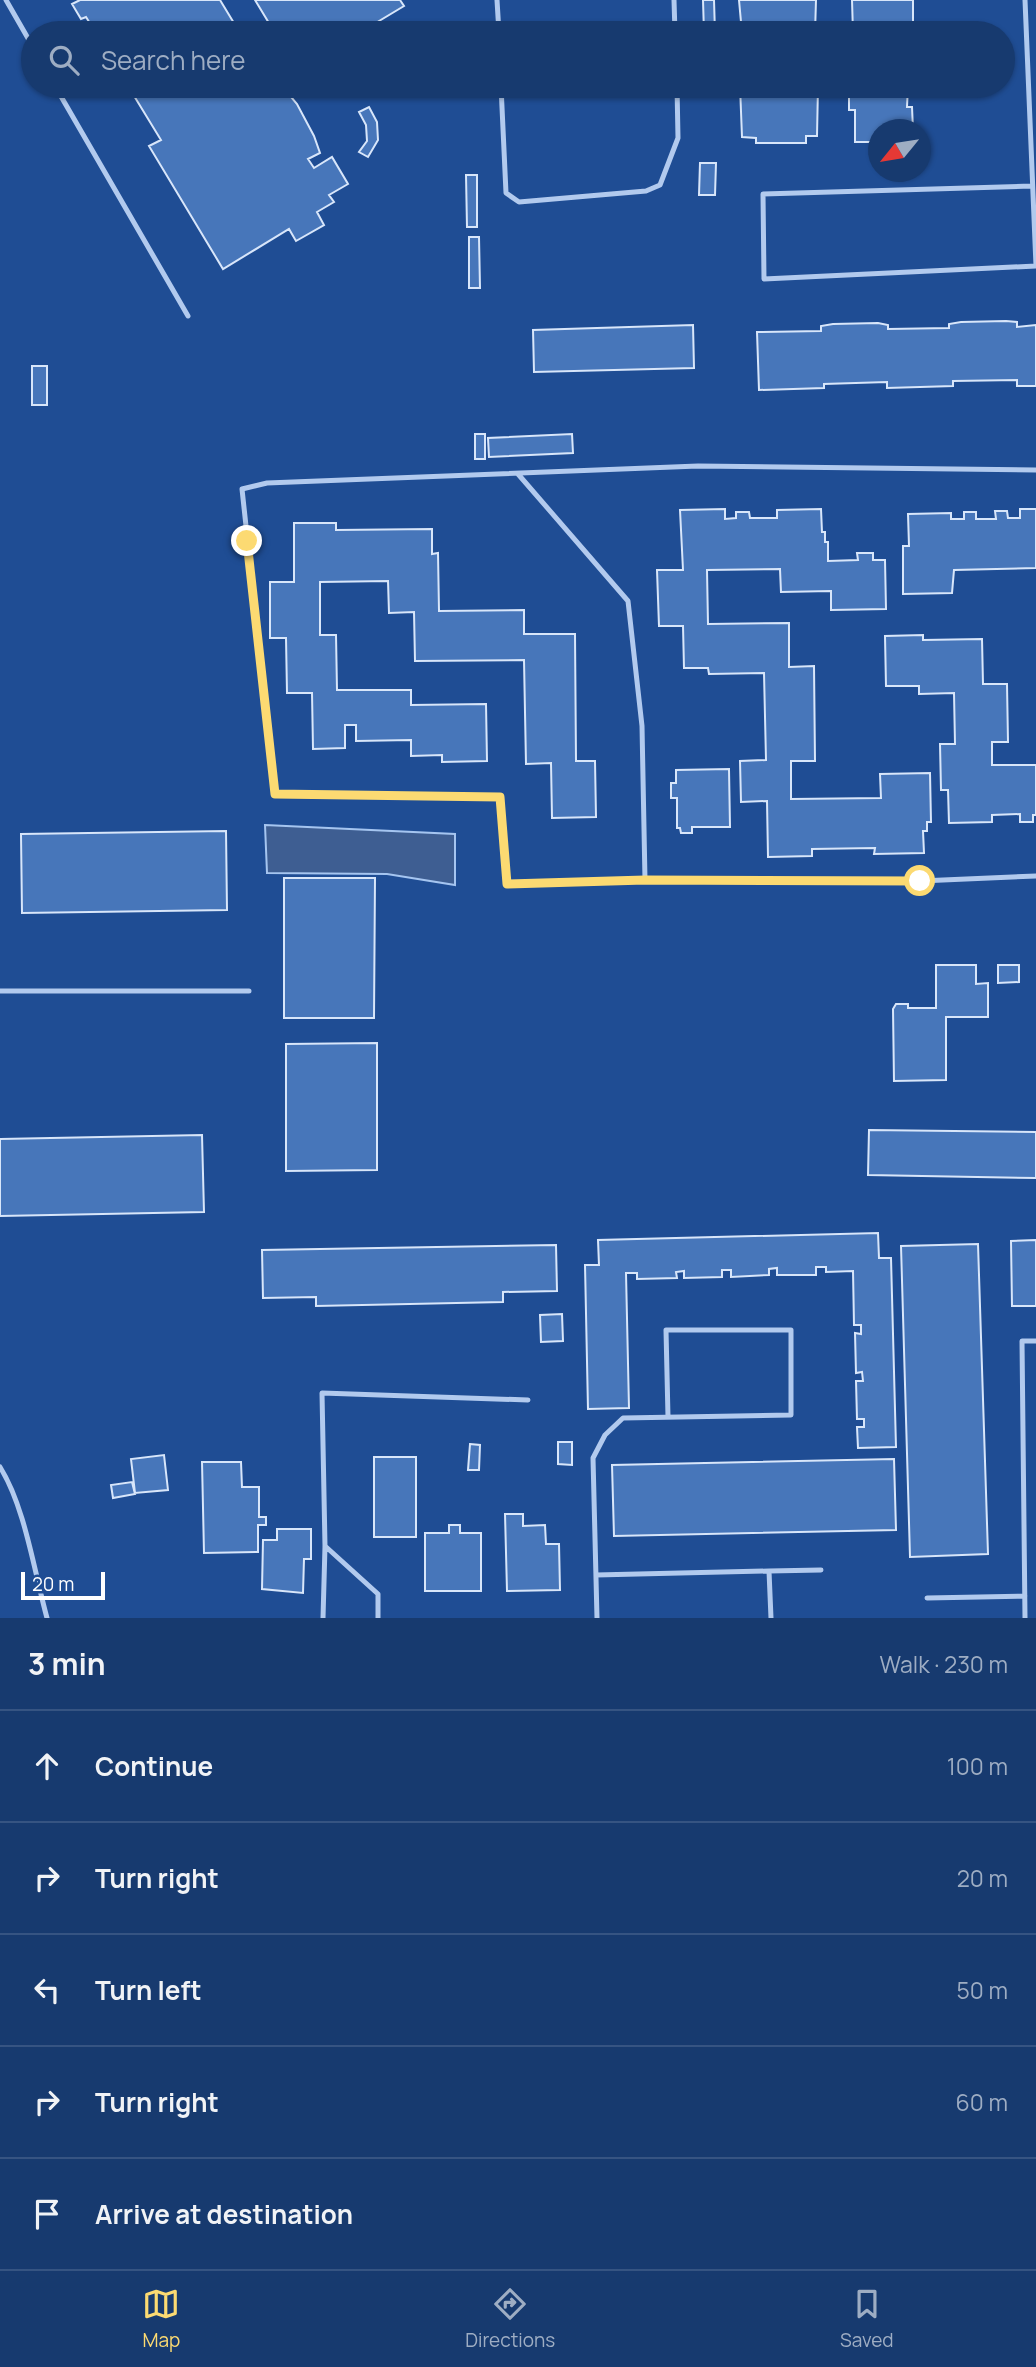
<!DOCTYPE html>
<meta charset="utf-8">
<style>
body{margin:0;font-family:Manrope,sans-serif;background:#204174;color:#f1f3f6}
.compass{position:absolute;left:868px;top:119px;width:63px;height:63px;border-radius:50%;background:#173a6f;box-shadow:0 2px 5px #0004;rotate:240deg}
.scale{position:absolute;left:21px;bottom:18px;width:84px;box-sizing:border-box;padding-left:7px;border:4px solid #fff;border-top:0;font-size:19px;line-height:24px;white-space:nowrap;color:#fff;-webkit-text-stroke:5px #1f4d94;paint-order:stroke}
.stop{position:absolute;width:21px;height:21px;margin:-16px;border:5px solid #fcda72;border-radius:50%;background:#fff}
.stop.end{background:#fcda72;border-color:#fff;box-shadow:0 2px 7px #0008}
.list{margin:0;padding:0;list-style:none}
h2{display:flex;justify-content:space-between;align-items:center;height:91px;margin:0;padding:0 28px;font-size:30px}
h2 small{font-size:23px;font-weight:400;color:#9eadc3}
.list li{display:grid;grid-template-columns:46px 1fr auto;gap:21px;align-items:center;box-sizing:border-box;height:112px;padding:0 28px;border-top:2px solid #365482}
.list b{display:block;font-size:26px;white-space:nowrap}
.list em{font-size:23px;font-style:normal;color:#9eadc3}
.icon{flex:none;width:38px;height:38px;fill:none;stroke:currentColor;stroke-width:2;stroke-linecap:round;stroke-linejoin:round}
.map{position:relative;flex:none;width:1036px;height:1618px;overflow:hidden}
.search{position:absolute;background:#173a6f;box-shadow:0 2px 5px #0004;left:21px;right:21px;top:21px;height:77px;display:flex;align-items:center;gap:18px;box-sizing:border-box;padding:0 24px;border-radius:38px;color:#9eadc3;font-size:26px}
.sheet{height:651px;background:#173a6f}
nav{display:flex;justify-content:space-around;align-items:center;box-sizing:border-box;height:98px;border-top:2px solid #365482;background:#173a6f;font-size:19px;color:#9eadc3}
nav a{display:grid;justify-items:center;gap:4px}
nav .on{color:#fcda72}
.map>svg:first-child{display:block}
.water{fill:#3e5e92;stroke:#a5c5f0;stroke-width:2}
.building{fill:#4776ba;stroke:#d8e6fa;stroke-width:2}
.lines{fill:none;stroke-linecap:round;stroke-linejoin:round}
.lane{stroke:#b2caee;stroke-width:5}
.route{stroke:#fcda72;stroke-width:9}
</style>
<div class="map">
<svg width="1036" height="1618" viewBox="0 0 1036 1618">
<rect width="100%" height="100%" fill="#1f4d94"/>
<!-- water -->
<path class="water" d="M265,825L455,834V885L387,874L267,873Z"/>
<!-- building -->
<path class="building" d="M80,0H220L240,33H96L86,17L81,19L72,4Z
M255,0H400L404,6L359,33H275Z
M703,0H714L715,33H704Z
M739,0H816L815,33H742Z
M852,0H913V33H853Z
M128,86H282L297,104L314,136L320,153L308,159L314,168L332,157L348,184L329,195L334,202L317,212L324,225L296,241L289,229L223,269L149,146L161,140Z
M740,86H818L817,136H806V143H756V138L742,137Z
M849,86H908L907,107H912L913,130H878V142H855V110H849Z
M369,107L377,122L378,140L368,157L359,152L367,141L366,125L359,112Z
M700,163H716L715,195H699Z
M466,175H477V227H467Z
M469,237H479L480,288H469Z
M1006,321L1017,322V327L1036,325V386H1017V380L953,381V386L887,388V382L824,384V388L759,390L757,332L821,331V326L833,324L878,323L888,325V329L949,328V324L961,322Z
M693,325L694,368L534,372L533,330Z
M32,366H47V405H32Z
M475,434H485V459H475Z
M572,434L573,453L489,457L488,438Z
M725,509V519L736,518V512H749L750,518H777V510L821,509L822,532H825V542H828V561L858,560L857,553H873V560H885L886,609L831,610V591L781,592L780,569L707,570L708,624L789,623V667L814,666L815,761H791V799L881,798L880,774L930,773L931,822H927V831H923L924,853L874,854L875,848L812,849V856L768,857L767,801L741,802L740,761L766,760L764,673L709,674L708,668H684L683,626H659L657,570H683L680,510Z
M1020,509H1036V568L954,570L952,593L903,594V546H909L908,514L951,513V519H964V512H976V519H996L995,511H1007L1008,518H1020Z
M294,523H336V530L432,529V554L438,553L439,611L524,610V634H575L576,761H595L596,817L552,818L551,763L526,764L524,660L415,661L414,612L389,613L388,581L320,582V635H336L337,690H411V705L486,704L487,761L442,762V755L411,756V740L356,741V725H345V748L313,749L312,693H287L286,638H270V582H294Z
M923,635V640L982,639L983,684H1007L1008,742H992V765H1036V815H1033V822H1020V814L992,815V822L949,823L948,790H941L940,744H955L954,693L919,694V686H886L885,636Z
M729,769L730,827H692V833H681L680,828H677V798H671V783H676V770Z
M226,831L227,910L22,913L21,834Z
M284,878H375L374,1018H284Z
M936,965H976V984L988,983V1017H946V1080L894,1081L893,1009L896,1004H908V1008H936Z
M998,965H1019V982L998,983Z
M377,1043V1170L286,1171V1044Z
M869,1130L1036,1132V1178L868,1175Z
M202,1135L204,1212L0,1216V1139Z
M878,1233L879,1258H891L896,1447L858,1448L857,1427H864V1419H857L856,1381H863L862,1372L856,1373L855,1333L861,1334V1325H854L853,1271L826,1272V1267H816V1275H777V1268L769,1269V1275L731,1277V1270H722V1277L684,1278V1271L676,1272L677,1278L637,1279V1273H626L629,1408L588,1409L585,1265H599L598,1240Z
M1036,1240V1306H1012L1011,1241Z
M978,1244L988,1554L910,1557L901,1246Z
M556,1245L557,1291L503,1292V1302L316,1306V1297L263,1298L262,1250Z
M562,1314L563,1341L541,1342L540,1315Z
M558,1442H572V1465L558,1464Z
M470,1444L480,1445L479,1470H468Z
M164,1455L168,1490L135,1493L131,1459Z
M374,1457H416V1537H374Z
M894,1459L896,1530L614,1536L612,1465Z
M202,1462H241L242,1487H259V1517H266V1525H258V1552L204,1553Z
M132,1482L135,1494L113,1498L111,1485Z
M505,1514H523V1526L545,1525L546,1544H559L560,1590L507,1591Z
M449,1525H460V1533H481V1591H425V1533H449Z
M277,1529H311V1559H304L303,1593L262,1589L263,1540H277Z"/>
<g class="lines">
<!-- lane -->
<path class="lane" d="M6,0L33,47
M497,0L499,33
M674,0L675,33
M1025,0L1036,266L764,279L763,194L1031,186
M55,86L188,316
M501,86L506,193L519,202L646,191L660,185L678,138L677,86
M518,474L628,601L642,726L645,880L507,884L500,797L275,794L242,489L267,483L698,466L1036,470
M645,880L920,881L1036,876
M0,991H249
M0,1467C25,1507 34,1571 47,1618
M325,1546L378,1594V1618
M769,1571L821,1570
M596,1575L769,1571L771,1618
M927,1598L1025,1596
M323,1618L325,1546L322,1393L528,1400
M597,1618L593,1458L605,1435L623,1418L791,1415V1330H666L668,1417
M1025,1618L1022,1341H1036"/>
</g>
<g class="lines">
<!-- route -->
<path class="route" d="M247,541L275,794L500,797L507,884L645,880L920,881"/>
</g>
</svg>
<svg class="compass" viewBox="-18 -18 36 36"><path d="M0-13l5 13h-10z" fill="#e53935"/><path d="M0 13l5-13h-10z" fill="#9eadc3"/></svg>
<div class="scale">20 m</div>
<div class="stop" style="left:920px;top:881px"></div>
<div class="stop end" style="left:247px;top:541px"></div>
<div class="search"><svg class="icon" aria-label="search" viewBox="0 0 24 24"><circle cx="10" cy="10" r="6"/><path d="M15 15l6 6"/></svg>Search here</div>
</div>
<section class="sheet">
<h2>3 min<small>Walk · 230 m</small></h2>
<ul class="list">
<li><svg class="icon" aria-label="ahead" viewBox="0 0 24 24"><path d="M12 20V5M6 11l6-6 6 6"/></svg><div><b>Continue</b></div><em>100 m</em></li>
<li><svg class="icon" aria-label="right" viewBox="0 0 24 24"><path d="M7 20v-9h11M14 6l5 5-5 5"/></svg><div><b>Turn right</b></div><em>20 m</em></li>
<li><svg class="icon" aria-label="left" viewBox="0 0 24 24"><path d="M17 20v-9H6M10 6l-5 5 5 5"/></svg><div><b>Turn left</b></div><em>50 m</em></li>
<li><svg class="icon" aria-label="right" viewBox="0 0 24 24"><path d="M7 20v-9h11M14 6l5 5-5 5"/></svg><div><b>Turn right</b></div><em>60 m</em></li>
<li><svg class="icon" aria-label="arrive" viewBox="0 0 24 24"><path d="M6 21V4h12l-3 4 3 4H6"/></svg><div><b>Arrive at destination</b></div></li>
</ul>
</section>
<nav>
<a class="on"><svg class="icon" aria-label="map" viewBox="0 0 24 24"><path d="M3 6l6-2 6 2 6-2v14l-6 2-6-2-6 2zM9 4v14M15 6v14"/></svg>Map</a>
<a><svg class="icon" aria-label="directions" viewBox="0 0 24 24"><path d="M12 3l9 9-9 9-9-9zM9 14v-3h6M13 9l2 2-2 2"/></svg>Directions</a>
<a><svg class="icon" aria-label="saved" viewBox="0 0 24 24"><path d="M7 4h10v16l-5-4-5 4z"/></svg>Saved</a>
</nav>
